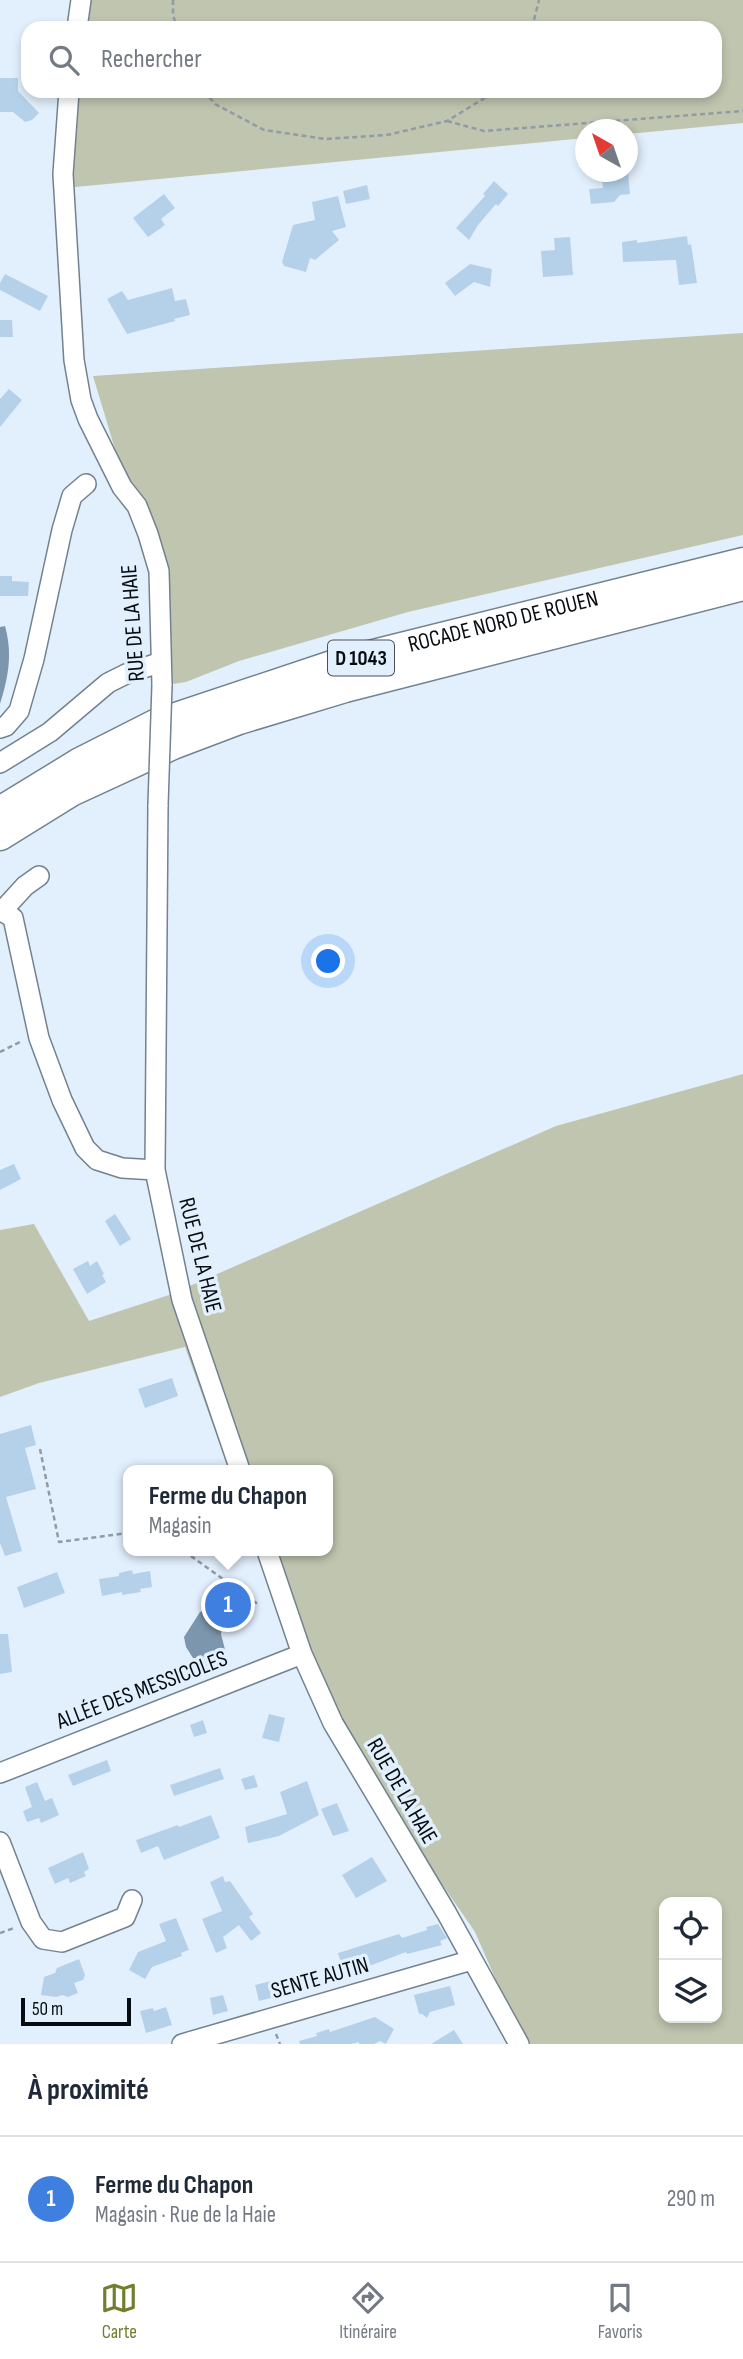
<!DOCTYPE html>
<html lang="fr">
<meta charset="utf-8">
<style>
body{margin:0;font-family:"Sofia Sans Condensed",sans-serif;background:#f2f2f3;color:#1f2937}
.controls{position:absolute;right:21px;bottom:21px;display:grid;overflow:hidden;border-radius:14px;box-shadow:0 4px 10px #0003}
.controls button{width:63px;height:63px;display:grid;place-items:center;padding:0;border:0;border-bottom:2px solid #e0e1e3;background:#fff;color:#1f2937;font:35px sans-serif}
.compass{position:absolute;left:575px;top:119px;width:63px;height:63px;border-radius:50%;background:#fff;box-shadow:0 4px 10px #0003;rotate:320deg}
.scale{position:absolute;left:21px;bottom:18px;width:110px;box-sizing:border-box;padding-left:7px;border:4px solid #070c11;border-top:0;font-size:19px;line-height:24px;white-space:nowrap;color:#070c11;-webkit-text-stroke:5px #e2f0fd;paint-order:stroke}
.you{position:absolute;left:329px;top:962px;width:24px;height:24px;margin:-18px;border:5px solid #fff;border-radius:50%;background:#1a73e8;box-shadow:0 0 0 10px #1a73e833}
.badge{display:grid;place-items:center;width:46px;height:46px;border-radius:50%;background:#6f7f2e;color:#fff;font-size:23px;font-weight:700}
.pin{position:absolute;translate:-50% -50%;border:4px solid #fff;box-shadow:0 2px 7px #0006}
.popup{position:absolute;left:123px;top:1465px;width:210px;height:91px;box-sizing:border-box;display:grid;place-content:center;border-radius:14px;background:#fff;filter:drop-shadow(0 2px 5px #0005);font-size:23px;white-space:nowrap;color:#747a83}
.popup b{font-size:26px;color:#1f2937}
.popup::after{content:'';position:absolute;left:50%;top:100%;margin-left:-14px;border:14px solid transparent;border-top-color:#fff}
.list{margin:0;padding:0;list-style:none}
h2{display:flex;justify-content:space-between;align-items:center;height:91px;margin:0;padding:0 28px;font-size:30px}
h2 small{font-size:23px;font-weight:400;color:#747a83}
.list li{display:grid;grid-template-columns:46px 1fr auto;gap:21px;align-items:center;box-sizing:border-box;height:126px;padding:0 28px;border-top:2px solid #e0e1e3}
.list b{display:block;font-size:26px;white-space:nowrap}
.list p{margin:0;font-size:23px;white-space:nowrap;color:#747a83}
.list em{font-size:23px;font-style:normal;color:#747a83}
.icon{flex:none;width:38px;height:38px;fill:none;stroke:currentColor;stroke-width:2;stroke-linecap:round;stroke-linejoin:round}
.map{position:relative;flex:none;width:743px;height:2044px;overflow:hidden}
.search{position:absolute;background:#fff;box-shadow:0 4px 10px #0003;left:21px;right:21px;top:21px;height:77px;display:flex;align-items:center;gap:18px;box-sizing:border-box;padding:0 24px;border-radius:21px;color:#747a83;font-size:26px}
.sheet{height:217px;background:#fff}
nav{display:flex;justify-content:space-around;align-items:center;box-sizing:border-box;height:98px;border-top:2px solid #e0e1e3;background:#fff;font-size:19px;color:#747a83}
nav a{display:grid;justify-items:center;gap:4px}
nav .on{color:#6f7f2e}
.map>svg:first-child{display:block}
.green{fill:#bfc5ae;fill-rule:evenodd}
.water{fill:#7b96ad}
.building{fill:#b5d1ea}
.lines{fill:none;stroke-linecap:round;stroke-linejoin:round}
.minor-casing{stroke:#728290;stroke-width:22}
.highway-casing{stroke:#728290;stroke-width:31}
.path{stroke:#909ba5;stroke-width:2.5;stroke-dasharray:5 3.5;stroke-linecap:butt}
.minor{stroke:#fff;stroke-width:19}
.highway{stroke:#fff;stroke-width:28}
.minor-bridge-casing{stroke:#728290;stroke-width:22;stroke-linecap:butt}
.minor-bridge{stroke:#fff;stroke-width:19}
.labels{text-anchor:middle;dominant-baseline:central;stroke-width:7;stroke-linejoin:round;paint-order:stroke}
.shield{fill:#e2f0fd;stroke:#495058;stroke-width:2}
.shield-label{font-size:21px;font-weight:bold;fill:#070c11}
.street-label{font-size:23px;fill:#070c11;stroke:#e2f0fd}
</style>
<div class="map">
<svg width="743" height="2044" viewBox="0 0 743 2044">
<rect width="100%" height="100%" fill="#e2f0fd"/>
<!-- green -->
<path class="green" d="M80,0H743V123L628,134V130H586L585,138L65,188L73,91H715V28H78Z
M743,333V535L408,612L239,661L186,682L159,686L155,582L93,376Z
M743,1074V2044H524L475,1932L308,1689L258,1551H328V1470H229L185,1347L39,1383L0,1397V1230L34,1224L89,1321L169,1295L556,1126ZM664,1902H717V2018H664Z"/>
<!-- water -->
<path class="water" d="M5,626C13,654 8,678 0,704V627Z
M212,1608L223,1617L221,1634L229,1665L205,1677L186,1647L184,1637L200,1612Z"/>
<!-- building -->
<path class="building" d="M0,78H18V91L39,113L32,120L25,122L13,112H0Z
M601,172H628L630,194L620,195L614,202L591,204L589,189L603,188Z
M494,181L508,194L498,206L496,204L478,225L469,240L456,228L485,196L483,194Z
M367,185L370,199L346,204L343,191Z
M164,194L175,208L161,219L165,225L148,237L133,218Z
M338,196L346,227L332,231L339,240L315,260L310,258L306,272L284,266L282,262L293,225L315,220L312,202Z
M687,236L688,245L691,244L697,283L679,285L676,260L623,262L622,242L637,240V243Z
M570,237L573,275L543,277L541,251L555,250L554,238Z
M470,264L492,269L490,287L474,282L455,296L445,283Z
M5,274L48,296L40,311L0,290V283Z
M172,288L175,301L186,299L190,315L174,319L175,321L127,334L107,299L122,291L128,300Z
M0,320H12L13,337H0Z
M9,389L22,400L0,427V399Z
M0,576H12V581L29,582L28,596H0Z
M14,1164L21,1179L0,1190V1170Z
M115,1214L131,1239L120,1246L105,1221Z
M88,1261L90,1266L97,1261L104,1274L102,1275L106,1282L87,1294L73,1269Z
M172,1378L178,1396L145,1408L138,1389Z
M31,1425L36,1445L25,1448L36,1489L6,1497L22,1551L5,1556L0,1543V1434Z
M132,1570L133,1574L150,1571L152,1587L140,1589L141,1592L122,1595V1592L102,1596L99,1579L119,1576V1573Z
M57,1572L65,1593L24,1608L17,1587Z
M0,1634H8L12,1672L0,1674Z
M269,1714L285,1718L279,1742L262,1738Z
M203,1720L207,1733L194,1737L190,1725Z
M107,1760L111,1771L73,1786L68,1775Z
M220,1768L224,1779L174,1796L170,1785Z
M254,1775L258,1787L245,1790L241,1779Z
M307,1781L319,1815L279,1836L248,1843L245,1827L287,1814L280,1792Z
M37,1782L45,1801L52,1798L59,1815L41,1823L39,1818L27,1822L23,1811L32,1807L25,1787Z
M337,1803L349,1831L333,1836L321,1809Z
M211,1815L220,1838L164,1860L158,1846L141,1853L136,1840L178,1825L179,1827Z
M83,1852L89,1869L84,1872L86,1876L70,1883L68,1878L55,1884L48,1868Z
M372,1857L387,1881L356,1898L342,1875Z
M223,1876L225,1882L230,1881L253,1914L249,1917L261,1933L251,1941L239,1925L223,1937L227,1948L216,1953L202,1919L222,1911L210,1882Z
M176,1918L189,1950L181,1953L182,1956L152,1967L145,1979L129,1970L138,1952L166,1941L159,1924Z
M438,1924L447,1938L440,1941L442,1945L407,1954L406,1952L372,1965L344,1972L338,1953L399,1934L402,1938L427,1930L426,1927Z
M79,1959L85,1975L83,1980L74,1983L78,1993L68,1997L62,1995L56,1997L41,1995L44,1977L55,1973L57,1968Z
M287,1977L288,1981L295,1980L298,1991L259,2001L255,1985Z
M450,1986L455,2005L430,2012L427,2018L422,2014H419L414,1995Z
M223,1995L228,2011L213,2015L210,1998Z
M166,2007L172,2025L146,2033L140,2011L153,2008L154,2011Z
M375,2017L394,2029L386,2044L380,2041L374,2044H359V2042L351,2044H300L299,2041L317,2036L316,2033L329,2029L330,2032Z
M454,2030L463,2044H431Z"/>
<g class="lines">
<defs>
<path id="minor" d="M77,28L81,0
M69,91L63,174L74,360L81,400L88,419L122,487L137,506L148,534L159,571L162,685
M0,728L6,726L19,711L34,659L62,530L72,496L86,484
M0,763L50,732L108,683L126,674L161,662
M158,805L155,1170L182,1300L240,1470
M2,911L25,886L39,876
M0,912L2,911L13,918L39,1038L62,1100L85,1148L97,1160L122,1168L155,1170
M267,1551L302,1654L333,1723L446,1912L519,2044
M0,1773L302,1654
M0,1842L31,1922L43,1939L62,1942L125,1917L132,1900
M182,2044L472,1960"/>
<g id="highway">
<path id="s1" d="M0,811L80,762L155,724L341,662L743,562"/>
<path d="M0,836L71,792L173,745L239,720L345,688L743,586"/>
</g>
</defs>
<!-- minor casing -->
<use href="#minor" class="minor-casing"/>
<!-- highway casing -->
<use href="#highway" class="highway-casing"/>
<!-- path -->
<path class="path" d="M173,0V15L177,28
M532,28L539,0
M204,91L215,104L264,130L325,139L387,135L447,121L496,91
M447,121L484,131L743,111
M0,1052L22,1041
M40,1449L59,1542L128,1533
M184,1551L259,1605
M0,1933L14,1928
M276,2034L280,2044"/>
<!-- minor -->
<use href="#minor" class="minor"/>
<!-- highway -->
<use href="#highway" class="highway"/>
<defs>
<path id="minor-bridge" d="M158,805L162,685"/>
</defs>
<!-- minor-bridge casing -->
<use href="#minor-bridge" class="minor-bridge-casing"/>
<!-- minor-bridge -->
<use href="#minor-bridge" class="minor-bridge"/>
</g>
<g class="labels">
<!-- shield labels -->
<rect class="shield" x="328" y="640.5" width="66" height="35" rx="5"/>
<g class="shield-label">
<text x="361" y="658">D 1043</text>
</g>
<!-- street labels -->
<g class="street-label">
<text stroke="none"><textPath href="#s1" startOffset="541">ROCADE NORD DE ROUEN</textPath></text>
<text transform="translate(133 623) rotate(-94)">RUE DE LA HAIE</text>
<text transform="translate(200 1255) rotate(76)">RUE DE LA HAIE</text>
<text transform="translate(142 1690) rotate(-21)">ALLÉE DES MESSICOLES</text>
<text transform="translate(402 1791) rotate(60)">RUE DE LA HAIE</text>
<text transform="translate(320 1978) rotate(-16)">SENTE AUTIN</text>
</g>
</g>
</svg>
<div class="controls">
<button><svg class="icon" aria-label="locate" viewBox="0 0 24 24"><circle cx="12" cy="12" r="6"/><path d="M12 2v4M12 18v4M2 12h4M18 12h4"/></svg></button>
<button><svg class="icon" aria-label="layers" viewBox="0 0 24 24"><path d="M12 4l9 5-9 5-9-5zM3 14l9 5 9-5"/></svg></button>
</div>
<svg class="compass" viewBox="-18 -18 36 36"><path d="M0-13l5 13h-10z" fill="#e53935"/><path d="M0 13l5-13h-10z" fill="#747a83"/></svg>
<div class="scale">50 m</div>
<div class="you"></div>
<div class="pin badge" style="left:228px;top:1605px;background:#3f7fe0">1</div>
<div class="popup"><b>Ferme du Chapon</b>Magasin</div>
<div class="search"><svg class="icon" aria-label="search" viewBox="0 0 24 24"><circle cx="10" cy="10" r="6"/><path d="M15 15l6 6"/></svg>Rechercher</div>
</div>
<section class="sheet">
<h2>À proximité<small></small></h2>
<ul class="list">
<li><span class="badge" style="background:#3f7fe0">1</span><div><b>Ferme du Chapon</b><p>Magasin · Rue de la Haie</p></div><em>290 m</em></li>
</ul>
</section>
<nav>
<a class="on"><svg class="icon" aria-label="map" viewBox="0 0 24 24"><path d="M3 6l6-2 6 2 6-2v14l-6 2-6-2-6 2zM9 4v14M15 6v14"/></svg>Carte</a>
<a><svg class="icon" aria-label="directions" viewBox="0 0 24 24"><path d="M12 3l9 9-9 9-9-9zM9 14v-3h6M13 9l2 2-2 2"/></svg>Itinéraire</a>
<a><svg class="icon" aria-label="saved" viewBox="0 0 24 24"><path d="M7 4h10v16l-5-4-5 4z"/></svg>Favoris</a>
</nav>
